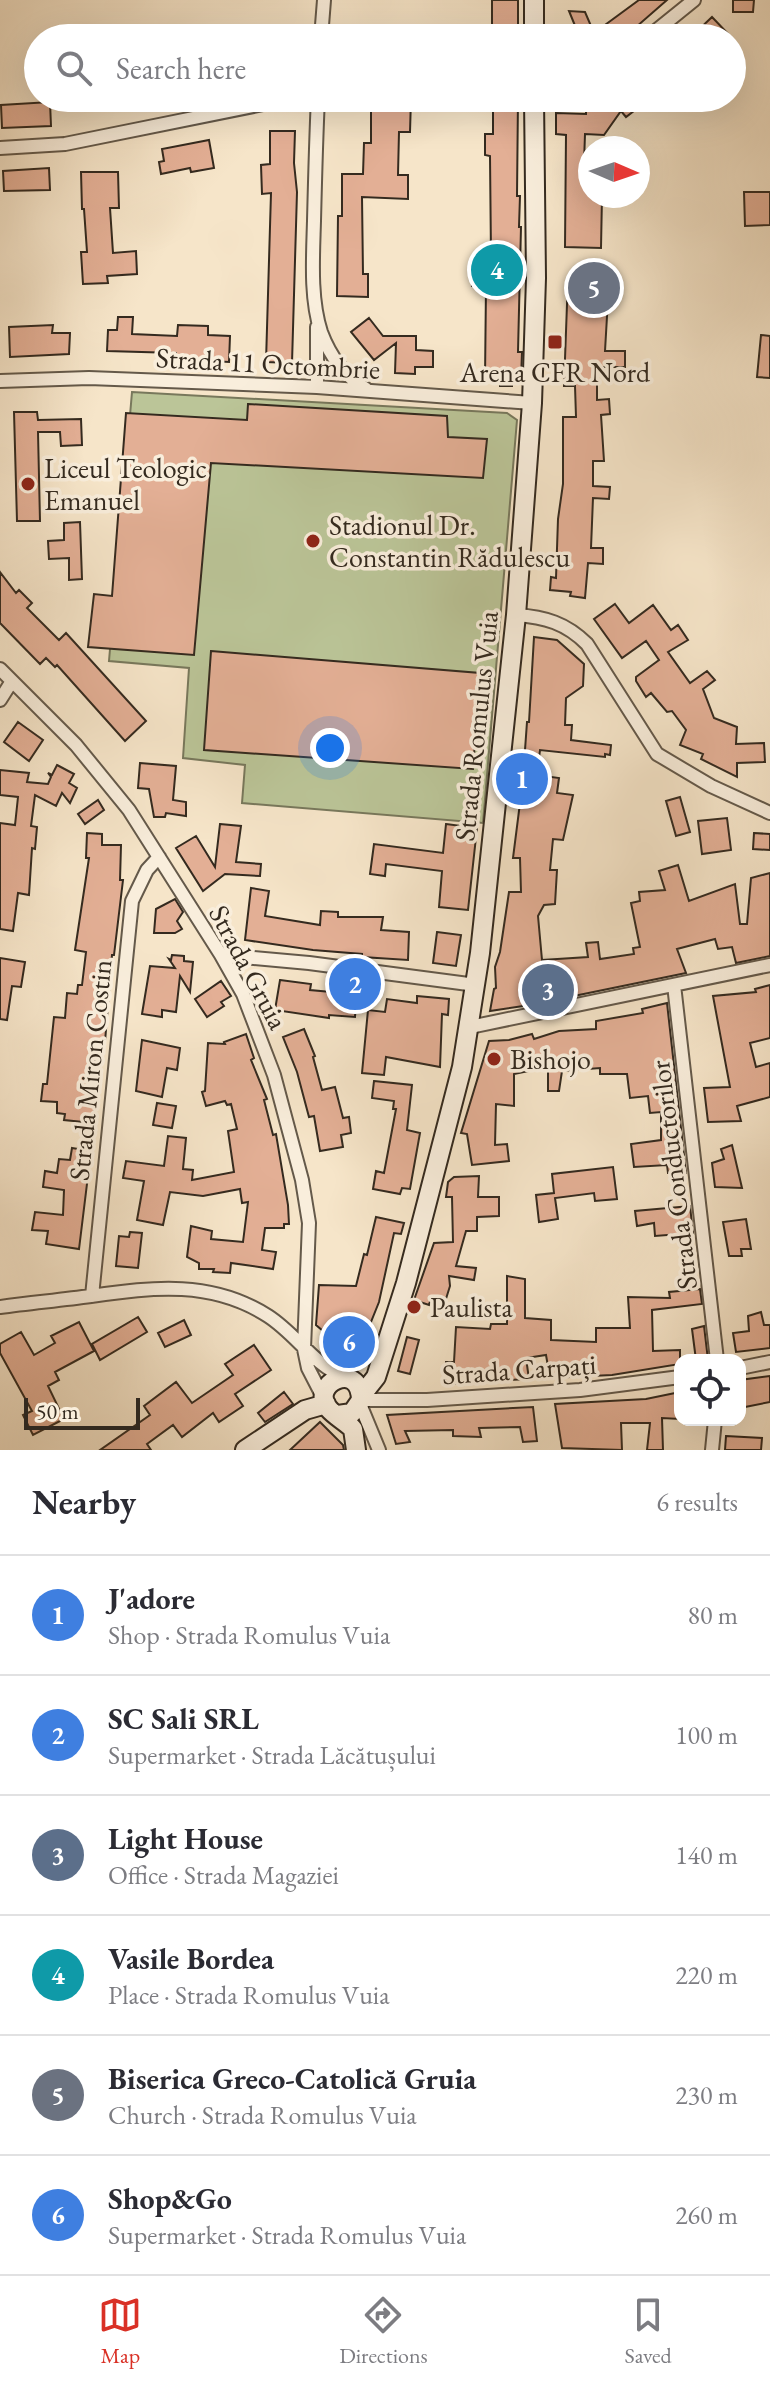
<!DOCTYPE html>
<meta charset="utf-8">
<style>
body{margin:0;font-family:"EB Garamond",serif;background:#f7f7f7;color:#2b2b33}
.controls{position:absolute;right:24px;bottom:24px;display:grid;overflow:hidden;border-radius:16px;box-shadow:0 8px 32px #0002}
.controls button{width:72px;height:72px;display:grid;place-items:center;padding:0;border:0;border-bottom:2px solid #e1e1e2;background:#fff;color:#2b2b33;font:40px sans-serif}
.compass{position:absolute;left:578px;top:136px;width:72px;height:72px;border-radius:50%;background:#fff;box-shadow:0 8px 32px #0002;rotate:92deg}
.scale{position:absolute;left:24px;bottom:20px;width:116px;box-sizing:border-box;padding-left:8px;border:4px solid #342a1f;border-top:0;font-size:22px;line-height:28px;white-space:nowrap;color:#342a1f;-webkit-text-stroke:6px #f9eedc;paint-order:stroke}
.you{position:absolute;left:330px;top:748px;width:28px;height:28px;margin:-20px;border:6px solid #fff;border-radius:50%;background:#1a73e8;box-shadow:0 0 0 12px #1a73e833}
.badge{display:grid;place-items:center;width:52px;height:52px;border-radius:50%;background:#d93025;color:#fff;font-size:26px;font-weight:700}
.pin{position:absolute;translate:-50% -50%;border:4px solid #fff;box-shadow:0 2px 8px #0006}
.list{margin:0;padding:0;list-style:none}
h2{display:flex;justify-content:space-between;align-items:center;height:104px;margin:0;padding:0 32px;font-size:34px}
h2 small{font-size:26px;font-weight:400;color:#7c7c81}
.list li{display:grid;grid-template-columns:52px 1fr auto;gap:24px;align-items:center;box-sizing:border-box;height:120px;padding:0 32px;border-top:2px solid #e1e1e2}
.list b{display:block;font-size:30px;white-space:nowrap}
.list p{margin:0;font-size:26px;white-space:nowrap;color:#7c7c81}
.list em{font-size:26px;font-style:normal;color:#7c7c81}
.icon{flex:none;width:44px;height:44px;fill:none;stroke:currentColor;stroke-width:2;stroke-linecap:round;stroke-linejoin:round}
.map{position:relative;flex:none;width:770px;height:1450px;overflow:hidden}
.search{position:absolute;background:#fff;box-shadow:0 8px 32px #0002;left:24px;right:24px;top:24px;height:88px;display:flex;align-items:center;gap:20px;box-sizing:border-box;padding:0 28px;border-radius:44px;color:#7c7c81;font-size:30px}
.sheet{height:824px;background:#fff}
nav{display:flex;justify-content:space-around;align-items:center;box-sizing:border-box;height:112px;border-top:2px solid #e1e1e2;background:#fff;font-size:22px;color:#7c7c81}
nav a{display:grid;justify-items:center;gap:4px}
nav .on{color:#d93025}
.map>svg:first-child{display:block}
.green{fill:#bbc598;stroke:#78785c;stroke-width:2}
.building{fill:#e3af95;stroke:#342a1f;stroke-width:2}
.lines{fill:none;stroke-linecap:round;stroke-linejoin:round}
.street-casing{stroke:#64594a;stroke-width:16}
.secondary-casing{stroke:#342a1f;stroke-width:22}
.street{stroke:#f9eedc;stroke-width:12}
.secondary{stroke:#f9eedc;stroke-width:18}
.poi-dot{fill:#8f2418;stroke:#f9eedc;stroke-width:3}
.labels{text-anchor:middle;dominant-baseline:central;stroke-width:7;stroke-linejoin:round;paint-order:stroke}
.street-label{font-size:28px;fill:#342a1f;stroke:#f9eedc}
.poi-label{font-size:28px;fill:#342a1f;stroke:#f9eedc;text-anchor:start}
</style>
<div class="map">
<svg width="770" height="1450" viewBox="0 0 770 1450">
<rect width="100%" height="100%" fill="#f6e5c9"/>
<filter id="stains"><feTurbulence type="fractalNoise" baseFrequency=".0025" numOctaves="4"/><feColorMatrix values="0 0 0 0 .2 0 0 0 0 .09 0 0 0 0 .02 0 0 0 .5 -.17"/></filter>
<radialGradient id="worn" r=".72"><stop offset=".6" stop-color="#630" stop-opacity="0"/><stop offset="1" stop-color="#630" stop-opacity=".3"/></radialGradient>
<!-- green -->
<path class="green" d="M132,392L507,413L517,420L483,823L242,803L245,765L183,758L189,668L109,661Z"/>
<!-- building -->
<path class="building" d="M492,0H518V38H492Z
M639,0H667L636,27L640,32L638,38H580L569,11L585,12L594,33Z
M733,0H754L753,12H733Z
M712,17L732,38H690Z
M371,98H411L410,132H399L398,175H408V199L362,197L363,274H368V297L337,296L338,216H342V174H363L364,143H371Z
M493,98H518L517,196H520L519,227H521L518,352H522L521,380L512,379V386H500V379H485L486,286H472L473,257H491L490,156L485,155V134H493Z
M611,98H632L639,107L626,117L621,111L604,135L585,134L584,163H590V196H602L601,248L565,247L566,135L556,134V113L586,114V107L619,108Z
M50,102L51,126L2,128L1,105Z
M270,131H295L294,163L297,192L292,363L266,362L271,193L262,194L261,165L270,164Z
M209,140L214,168L191,172L190,168L161,174L159,162L164,161L162,149Z
M49,168L50,190L4,191L3,171Z
M81,172H118L119,208H110L113,253L136,251L137,274L107,276L108,283L83,284L81,252H87L84,209H82Z
M744,192H770V225L745,226Z
M568,277H619V299H608L605,351H625V367H597V400L609,399L610,414L601,415L604,461H593V486L610,487L609,499L593,498L591,548H603V564L588,563L585,598L570,596L571,592L550,590L551,577L556,578L558,519L563,484V417H576L575,386H564Z
M118,317H133L132,334L177,336L178,325L208,326V335L230,336L229,362L176,359V353L107,351L108,330H117Z
M369,318L383,336H416V350L433,351V367H415V374L395,373L396,343L374,360L351,332Z
M53,325L52,333H70L69,354L10,357L9,327Z
M761,335L770,336V378L757,377Z
M248,404L447,416L448,437L487,439L483,478L211,463L194,655L88,647L94,594L112,596L126,413L247,420Z
M14,412H37L38,420L81,419L82,445L61,446L60,432H38L40,521H17Z
M80,522L82,579L69,580V558L49,559L48,541L64,540V523Z
M0,572L16,593L19,590L32,603L27,608L59,640L66,633L146,721L125,741L57,665L55,667L46,658L40,664L0,623Z
M615,604L629,623L653,605L671,630L678,625L688,640L668,652L690,683L707,671L715,680L703,689L714,718L737,727L736,744L764,743L765,762L737,763V777L701,759L703,754L680,745L686,730L672,711L667,712L651,693L646,697L636,681V677L659,660L646,641L622,658L594,619Z
M534,637L557,640L584,664L583,686L566,698L565,725H572L571,740L611,745L610,755L605,754V757L540,750L537,775L559,778L557,793L573,795L563,840L553,839L550,870H557L555,904L544,905L538,916L542,960L588,957L586,943L598,942L600,959L634,954L633,948L640,947L631,903L640,901L639,892L665,890L659,871L678,865L689,901L735,884L740,924H747L751,878L770,873V956L736,963L732,947L718,949L715,939L677,949L686,973L530,1005L490,1011L494,989L496,988L495,967L500,952L509,892H521L520,858H513L520,803L516,802L522,763L524,764L527,722H529Z
M211,651L480,673L473,769L204,750Z
M18,722L43,740L29,761L4,742Z
M140,763L176,766L173,800L186,802V816L166,813L165,817H154L149,789L138,788Z
M57,765L74,774L69,783L77,788L70,803L62,793L56,806L35,795L31,826L37,827L35,849L32,848L29,895L18,893L13,931L0,929V823L15,825L18,797L0,795V770L29,773L27,782L48,784L51,777L48,773L52,775Z
M680,797L690,832L676,836L666,801Z
M98,800L104,810L85,824L78,814Z
M727,818L731,850L702,854L698,821Z
M220,824L241,826L236,862L261,864L260,876L225,874L203,891L176,848L196,836L215,867Z
M446,824L477,828L468,910L439,907L442,871L386,864L385,876L370,874L374,844L443,853Z
M87,833L102,834V845H121L120,880H123L114,955H112L105,1042L97,1041L91,1089H96L93,1123L64,1120L65,1114L57,1113V1102L41,1101L43,1084H47L54,1017L65,1018L67,993L77,994L78,985H82L86,952L75,950L89,858H86Z
M754,833L770,834V850L753,849Z
M251,888L269,891L265,916L320,925L321,911L338,912V917H383L381,930L409,932L408,960L362,957V954L313,950L245,940Z
M175,899L183,912L177,921L182,929L175,933H154L156,909Z
M437,932L461,935L456,966L433,963Z
M172,955L184,956V961L193,962L190,992L180,976L176,1012L162,1010V1017L142,1014L150,966L175,968L169,959L171,960Z
M0,958L25,962L21,987L12,986L7,1020L0,1019Z
M280,980L311,984L310,990L342,993V989L357,990L355,1017L329,1015V1018L275,1010Z
M221,981L231,996L221,1002L224,1006L207,1017L195,999Z
M770,985V1038L750,1043L756,1067L770,1063V1097L737,1106L741,1121L708,1122L704,1088L730,1087L713,996L756,992L755,989Z
M417,996L449,999L448,1015L442,1014L440,1067L386,1057L384,1075L362,1073L368,1010L385,1012L387,999L417,1003Z
M667,1003L686,1173H668L667,1165L634,1167L631,1144L661,1140V1112L650,1113L648,1096L630,1098L627,1074H600V1068L562,1071L559,1091H548V1067L514,1074V1106L496,1104L495,1145L507,1144L509,1161L472,1165L467,1134L461,1133L489,1041L509,1040L532,1034L534,1039L559,1031L596,1029V1021L643,1013L642,1009Z
M304,1029L315,1056L313,1057L322,1090L335,1087L343,1118L349,1117L351,1133L341,1135L343,1147L320,1151L314,1116L309,1117L297,1072L283,1037Z
M246,1034L254,1058L251,1060L267,1099L264,1100L273,1135L276,1134L288,1205L289,1224H284V1228H265L262,1250L276,1252L273,1269L231,1263L230,1273L213,1272L214,1269H199V1263L187,1257L191,1226L212,1231L211,1239L243,1242L248,1202L242,1203L240,1189L203,1196L170,1192L163,1225L137,1220L144,1181L123,1178L126,1161L164,1166L168,1136L186,1138L183,1169L193,1170L192,1180L234,1172L228,1131L237,1129L231,1104L227,1105L225,1101L206,1106L202,1092L205,1091L208,1043L225,1044L224,1042Z
M142,1040L180,1048L177,1070L167,1068L162,1097L136,1091Z
M374,1081L412,1085L407,1130L420,1133L410,1189L402,1188L400,1194L373,1189L376,1171L384,1173L396,1109H393L394,1101L372,1098Z
M157,1103L176,1106L172,1128L153,1125Z
M732,1145L742,1188L715,1187L712,1163L724,1159L721,1149Z
M72,1148L91,1151L79,1249L46,1244L48,1231L32,1230L35,1212L63,1215L64,1190L43,1187L45,1171L57,1173L59,1159L70,1160Z
M613,1167L617,1199L595,1201L594,1193L555,1198L558,1219L539,1222L536,1195L554,1193L552,1174Z
M479,1176L478,1197H499V1216L477,1217V1231H466L456,1266L476,1268L474,1280L449,1276L450,1286L445,1302L431,1298L429,1305L414,1300L434,1243L453,1242L452,1197H446L448,1182L454,1177Z
M690,1206L693,1233L655,1236L654,1223L637,1226L635,1211Z
M376,1217L404,1223L401,1234L394,1233L379,1302L356,1359L316,1325L319,1285L356,1286L364,1254L367,1255Z
M746,1219L751,1249H741L742,1256H729L723,1222Z
M130,1232L142,1233L138,1268L116,1266L119,1236L129,1237Z
M507,1276L525,1279V1318L551,1320V1340L596,1342V1328H630L628,1297L670,1298L669,1292L700,1289L702,1304L652,1310L653,1351L680,1350V1364L612,1375L550,1378L546,1355L526,1358L529,1379L470,1382V1385L445,1383L446,1362H454L456,1327L490,1329L491,1324H507Z
M761,1312L764,1325H770V1348L736,1352L733,1333L749,1331L748,1316Z
M138,1317L147,1332L100,1360L92,1344Z
M184,1320L191,1335L165,1347L158,1333Z
M79,1322L94,1351L55,1372L59,1380L48,1386L64,1419L33,1435L23,1415L32,1411L0,1353V1344L21,1332L34,1355L55,1343L51,1336Z
M704,1326L708,1360H696L692,1329Z
M407,1337L419,1340L410,1374L398,1371Z
M254,1345L271,1370L235,1394L243,1406L219,1422L213,1413L182,1437L173,1425L147,1444L151,1450H100L150,1415L144,1406L176,1382L192,1403L233,1375L225,1364Z
M770,1376V1402L740,1408V1380Z
M284,1392L293,1404L265,1422L258,1413Z
M680,1392V1419L662,1418L663,1450H647L650,1423H621L622,1450L562,1448L555,1404L646,1399Z
M533,1407L537,1441L523,1442L520,1427L479,1428L481,1437L453,1436V1430L405,1431L410,1442L396,1444L387,1415Z
M320,1422L343,1445L344,1450H290Z
M726,1436L762,1438L761,1450H725Z"/>
<g class="lines">
<defs>
<path id="street" d="M321,38L324,0
M647,38L694,0
M318,98C316,139 315,180 314,221C313,257 310,298 321,332C330,356 344,376 366,389
M0,148L65,144L293,98
M0,381L89,378L317,387L532,403
M317,387V327
M516,615C545,617 566,623 587,644L657,754L711,786L770,813
M0,669L76,745L129,810L221,955L243,994L274,1075L302,1180L309,1223L304,1349L308,1368L324,1399
M0,700L12,681
M221,955L309,963L476,985
M674,985L717,1360
M470,1027L770,965
M92,1296L132,901L147,870L159,857
M0,1307C30,1303 61,1300 91,1296C154,1287 212,1280 268,1316C296,1334 313,1364 344,1377
M740,1368L770,1362
M361,1400H427L580,1390L680,1377
M360,1404L379,1450
M712,1450L715,1420"/>
<path id="secondary" d="M534,38V0
M361,1396L376,1377L406,1283L462,1067L480,953L516,615L532,403L536,278L534,98
M338,1415L352,1413L361,1400C360,1358 307,1385 329,1409C335,1416 346,1422 353,1429L356,1450
M245,1450L305,1410L326,1404"/>
</defs>
<!-- street casing -->
<use href="#street" class="street-casing"/>
<!-- secondary casing -->
<use href="#secondary" class="secondary-casing"/>
<!-- street -->
<use href="#street" class="street"/>
<!-- secondary -->
<use href="#secondary" class="secondary"/>
</g>
<!-- markers -->
<g class="poi-dot">
<rect x="547" y="334" width="16" height="16" rx="4"/>
<circle cx="28" cy="484" r="8"/>
<circle cx="313" cy="541" r="8"/>
<circle cx="494" cy="1059" r="8"/>
<circle cx="414" cy="1307" r="8"/>
</g>
<g class="labels">
<!-- street labels -->
<g class="street-label">
<text transform="translate(268 363) rotate(3)">Strada 11 Octombrie</text>
<text transform="translate(476 726) rotate(-84)">Strada Romulus Vuia</text>
<text transform="translate(249 967) rotate(62)">Strada Gruia</text>
<text transform="translate(90 1070) rotate(-84)">Strada Miron Costin</text>
<text transform="translate(673 1175) rotate(-97)">Strada Conductorilor</text>
<text transform="translate(519 1369) rotate(-4)">Strada Carpați</text>
</g>
<!-- poi labels -->
<g class="poi-label">
<text x="555" y="372" text-anchor="middle">Arena CFR Nord</text>
<text x="44" y="468">Liceul Teologic<tspan x="44" dy="32">Emanuel</tspan></text>
<text x="329" y="525">Stadionul Dr.<tspan x="329" dy="32">Constantin Rădulescu</tspan></text>
<text x="510" y="1059">Bishojo</text>
<text x="430" y="1307">Paulista</text>
</g>
</g>
<rect width="100%" height="100%" filter="url(#stains)"/>
<rect width="100%" height="100%" fill="url(#worn)"/>
</svg>
<div class="controls">
<button><svg class="icon" aria-label="locate" viewBox="0 0 24 24"><circle cx="12" cy="12" r="6"/><path d="M12 2v4M12 18v4M2 12h4M18 12h4"/></svg></button>
</div>
<svg class="compass" viewBox="-18 -18 36 36"><path d="M0-13l5 13h-10z" fill="#e53935"/><path d="M0 13l5-13h-10z" fill="#7c7c81"/></svg>
<div class="scale">50 m</div>
<div class="you"></div>
<div class="pin badge" style="left:522px;top:779px;background:#3f7fe0">1</div>
<div class="pin badge" style="left:355px;top:984px;background:#3f7fe0">2</div>
<div class="pin badge" style="left:548px;top:990px;background:#5c6f8a">3</div>
<div class="pin badge" style="left:497px;top:270px;background:#0f9aa8">4</div>
<div class="pin badge" style="left:594px;top:288px;background:#6b7280">5</div>
<div class="pin badge" style="left:349px;top:1342px;background:#3f7fe0">6</div>
<div class="search"><svg class="icon" aria-label="search" viewBox="0 0 24 24"><circle cx="10" cy="10" r="6"/><path d="M15 15l6 6"/></svg>Search here</div>
</div>
<section class="sheet">
<h2>Nearby<small>6 results</small></h2>
<ul class="list">
<li><span class="badge" style="background:#3f7fe0">1</span><div><b>J'adore</b><p>Shop · Strada Romulus Vuia</p></div><em>80 m</em></li>
<li><span class="badge" style="background:#3f7fe0">2</span><div><b>SC Sali SRL</b><p>Supermarket · Strada Lăcătușului</p></div><em>100 m</em></li>
<li><span class="badge" style="background:#5c6f8a">3</span><div><b>Light House</b><p>Office · Strada Magaziei</p></div><em>140 m</em></li>
<li><span class="badge" style="background:#0f9aa8">4</span><div><b>Vasile Bordea</b><p>Place · Strada Romulus Vuia</p></div><em>220 m</em></li>
<li><span class="badge" style="background:#6b7280">5</span><div><b>Biserica Greco-Catolică Gruia</b><p>Church · Strada Romulus Vuia</p></div><em>230 m</em></li>
<li><span class="badge" style="background:#3f7fe0">6</span><div><b>Shop&amp;Go</b><p>Supermarket · Strada Romulus Vuia</p></div><em>260 m</em></li>
</ul>
</section>
<nav>
<a class="on"><svg class="icon" aria-label="map" viewBox="0 0 24 24"><path d="M3 6l6-2 6 2 6-2v14l-6 2-6-2-6 2zM9 4v14M15 6v14"/></svg>Map</a>
<a><svg class="icon" aria-label="directions" viewBox="0 0 24 24"><path d="M12 3l9 9-9 9-9-9zM9 14v-3h6M13 9l2 2-2 2"/></svg>Directions</a>
<a><svg class="icon" aria-label="saved" viewBox="0 0 24 24"><path d="M7 4h10v16l-5-4-5 4z"/></svg>Saved</a>
</nav>
